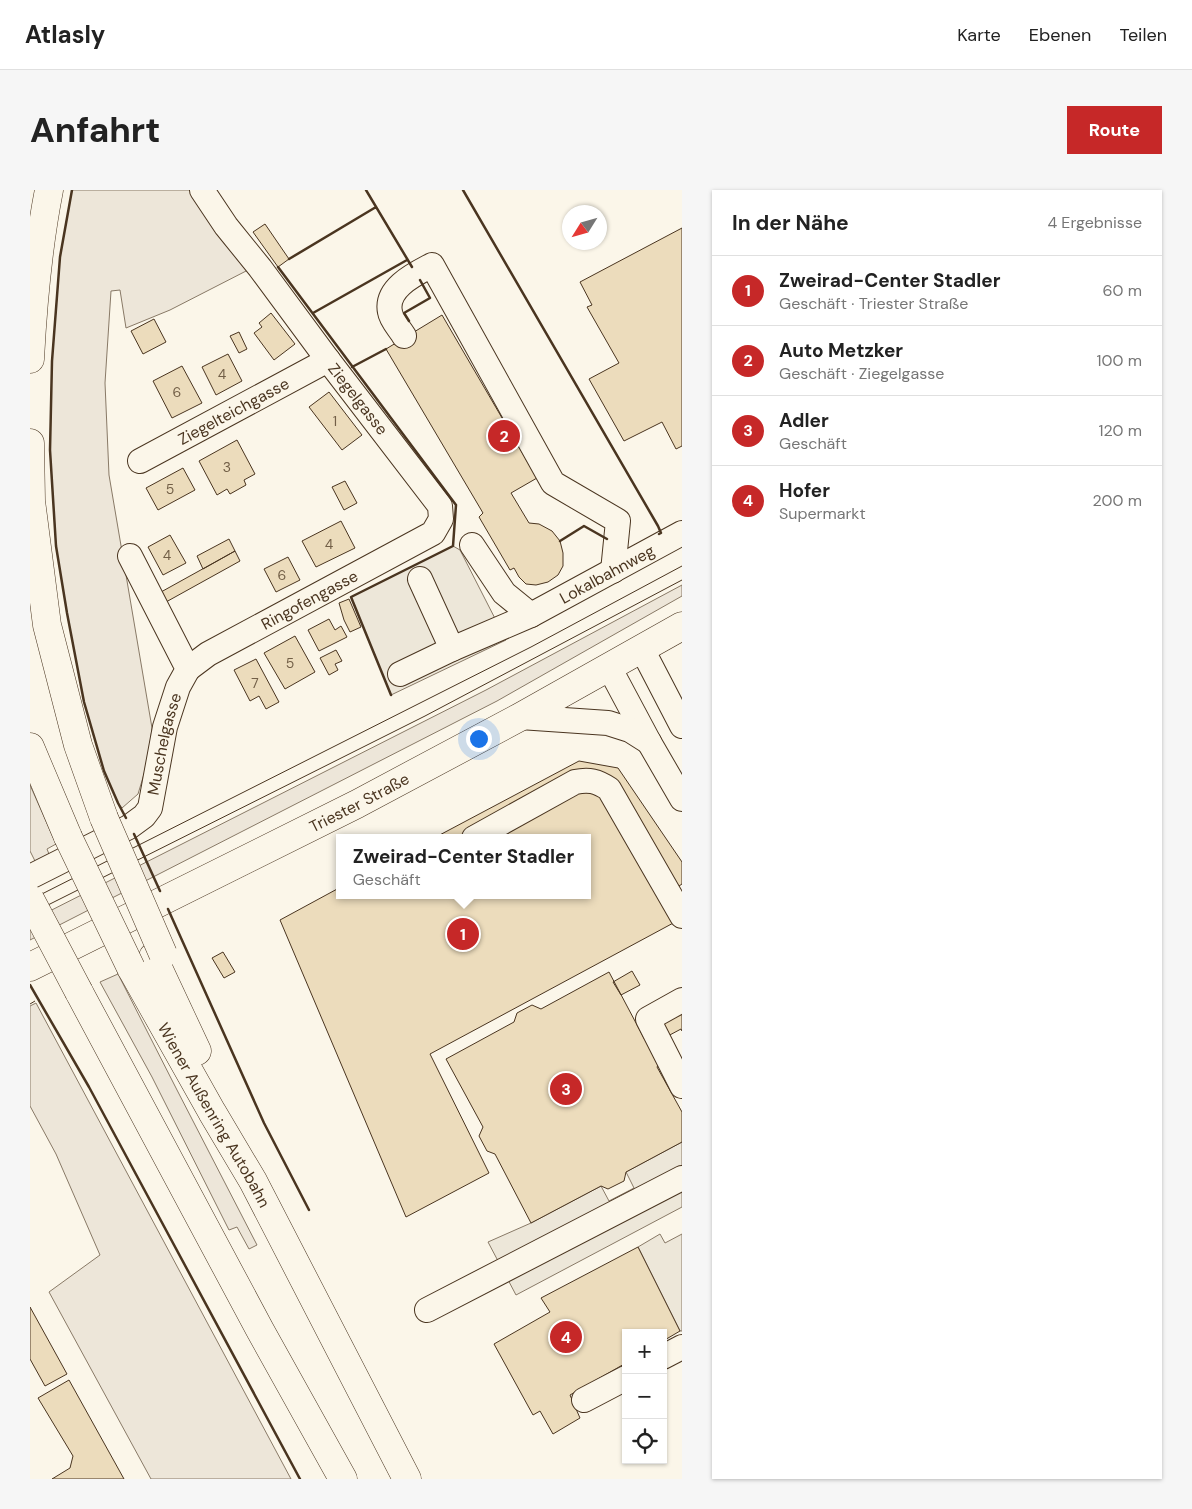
<!DOCTYPE html>
<html lang="de">
<meta charset="utf-8">
<style>
body{margin:0;font-family:"DM Sans",sans-serif;background:#f6f6f6;color:#222}
.controls{position:absolute;right:15px;bottom:15px;display:grid;overflow:hidden;border-radius:0px;box-shadow:0 1px 4px #0004}
.controls button{width:45px;height:45px;display:grid;place-items:center;padding:0;border:0;border-bottom:1px solid #e0e0e0;background:#fff;color:#222;font:25px sans-serif}
.compass{position:absolute;left:532px;top:15px;width:45px;height:45px;border-radius:50%;background:#fff;box-shadow:0 1px 4px #0004;rotate:233deg}
.you{position:absolute;left:448px;top:548px;width:18px;height:18px;margin:-12px;border:4px solid #fff;border-radius:50%;background:#1a73e8;box-shadow:0 0 0 8px #1a73e833}
.badge{display:grid;place-items:center;width:32px;height:32px;border-radius:50%;background:#c62828;color:#fff;font-size:16px;font-weight:700}
.pin{position:absolute;translate:-50% -50%;border:2px solid #fff;box-shadow:0 1px 5px #0006}
.popup{position:absolute;left:306px;top:644px;width:255px;height:65px;box-sizing:border-box;display:grid;place-content:center;border-radius:0px;background:#fff;filter:drop-shadow(0 1px 4px #0005);font-size:16px;white-space:nowrap;color:#767676}
.popup b{font-size:19px;color:#222}
.popup::after{content:'';position:absolute;left:50%;top:100%;margin-left:-10px;border:10px solid transparent;border-top-color:#fff}
.list{margin:0;padding:0;list-style:none}
h2{display:flex;justify-content:space-between;align-items:center;height:65px;margin:0;padding:0 20px;font-size:21px}
h2 small{font-size:16px;font-weight:400;color:#767676}
.list li{display:grid;grid-template-columns:32px 1fr auto;gap:15px;align-items:center;box-sizing:border-box;height:70px;padding:0 20px;border-top:1px solid #e0e0e0}
.list b{display:block;font-size:19px;white-space:nowrap}
.list p{margin:0;font-size:16px;white-space:nowrap;color:#767676}
.list em{font-size:16px;font-style:normal;color:#767676}
.icon{flex:none;width:28px;height:28px;fill:none;stroke:currentColor;stroke-width:2;stroke-linecap:round;stroke-linejoin:round}
.map{position:relative;flex:none;width:652px;height:1289px;overflow:hidden;border-radius:0px}
header{display:flex;align-items:center;gap:30px;box-sizing:border-box;height:70px;padding:0 25px;background:#fff;border-bottom:1px solid #e0e0e0}
header strong{font-size:24px}
nav{display:flex;gap:28px;margin-inline-start:auto;font-size:18px}
.intro{display:flex;align-items:center;justify-content:space-between;box-sizing:border-box;height:120px;padding:0 30px}
h1{margin:0;font-size:35px}
.button{padding:12px 22px;border-radius:0px;background:#c62828;color:#fff;font-size:18px;font-weight:700}
main{display:flex;gap:30px;padding:0 30px}
aside{flex:1;background:#fff;border-radius:0px;box-shadow:0 1px 4px #0004}
.map>svg:first-child{display:block}
.green{fill:#ede6d9;stroke:#887966}
.parking{fill:#ede7d9;stroke:#887966}
.building{fill:#ecdcbc;stroke:#4a3520}
.lines{fill:none;stroke-linecap:round;stroke-linejoin:round}
.minor-casing{stroke:#4a3520;stroke-width:26}
.major-casing{stroke:#4a3520;stroke-width:29}
.highway-casing{stroke:#4a3520;stroke-width:29}
.minor{stroke:#fbf6e9;stroke-width:24}
.major{stroke:#fbf6e9;stroke-width:28}
.highway{stroke:#fbf6e9;stroke-width:28}
.tram{stroke:#4a3520;stroke-width:1}
.highway-bridge-casing{stroke:#4a3520;stroke-width:29;stroke-linecap:butt}
.highway-bridge{stroke:#fbf6e9;stroke-width:28}
.fence{stroke:#4a3520;stroke-width:1;stroke-dasharray:6 2.5;stroke-linecap:butt}
.wall{stroke:#4a3520;stroke-width:2.5}
.labels{text-anchor:middle;dominant-baseline:central;stroke-width:4;stroke-linejoin:round;paint-order:stroke}
.number-label{font-size:14px;fill:#725f47}
.street-label{font-size:16px;fill:#4a3520;stroke:#fbf6e9}
</style>
<header>
<strong>Atlasly</strong>
<nav><a>Karte</a><a>Ebenen</a><a>Teilen</a></nav>
</header>
<div class="intro"><h1>Anfahrt</h1><a class="button">Route</a></div>
<main>
<div class="map">
<svg width="652" height="1289" viewBox="0 0 652 1289">
<rect width="100%" height="100%" fill="#fbf6e9"/>
<!-- green -->
<path class="green" d="M42,0H186L220,79L140,120L96,138L90,100L81,101L75,193L79,285L122,538L118,571L108,604L92,618L88,613L74,581L54,512L37,423L26,356L20,260L22,171L30,67Z
M652,395V406L467,511L0,750V731L456,500Z
M0,595L26,654L17,659L21,669L5,671L0,661Z
M88,784L147,900L227,1055L219,1059L207,1037L199,1040L122,887L70,792Z
M6,813L261,1289H121L19,1102L70,1065L26,964L0,916V816Z"/>
<!-- parking -->
<path class="parking" d="M423,356L430,360L476,450L361,505L321,407Z
M652,952V1017L486,1105L458,1052L501,1033L571,996L579,1011L604,998L596,982Z
M630,1044L635,1053L652,1044V1141H650L608,1057Z"/>
<!-- building -->
<path class="building" d="M235,34L259,69L248,77L223,42Z
M652,38V256L646,259L632,232L594,251L559,189L589,173L557,117L562,115L550,92Z
M241,123L265,154L244,170L224,143L232,137L229,133Z
M412,125L507,288L481,303L499,333L509,334L522,341L530,351L533,363V376L528,385L518,392L506,395L496,394L489,387L484,378L480,380L449,327L453,323L356,159Z
M124,129L136,152L113,164L101,141Z
M209,142L217,159L209,163L200,146Z
M198,164L212,191L186,205L172,177Z
M152,176L172,213L142,228L123,191Z
M299,202L332,245L312,260L279,217Z
M207,250L225,284L214,290L216,295L200,304L197,299L187,305L169,271Z
M153,278L165,300L128,320L116,298Z
M315,291L327,313L314,320L302,297Z
M311,331L325,358L286,377L272,351Z
M140,345L156,373L133,385L118,357Z
M199,349L205,361L173,379L167,366Z
M205,361L210,371L136,412L131,402Z
M258,367L270,390L246,402L234,379Z
M319,409L331,437L320,442L314,430L309,413Z
M299,429L305,440L311,436L317,447L289,461L278,440Z
M265,446L285,482L255,499L234,463Z
M306,460L312,471L305,474L308,480L299,485L290,468Z
M226,469L249,512L236,519L229,506L220,511L204,480Z
M549,571L588,578L652,672V694L634,706L647,731L400,864L459,983L376,1027L250,730L309,698V705H557V648H404Z
M193,762L205,782L194,788L182,768Z
M602,781L610,795L591,805L583,792Z
M579,782L615,850L624,853L632,869L627,877L652,922V952L596,982L594,991L578,999L571,996L501,1033L465,964L457,961L449,946L453,937L416,869L484,832L487,823L502,815L511,819Z
M652,799V841L651,839L636,847L620,816Z
M608,1057L650,1141L633,1151V1143H596V1173L540,1205L550,1228L523,1244L510,1221L503,1225L464,1154L520,1122L511,1108Z
M0,1117L37,1184L15,1196L0,1169Z
M39,1190L94,1289H22L40,1278L43,1266L8,1208Z"/>
<g class="lines">
<defs>
<g id="minor">
<path d="M374,146C370,139 361,130 360,122C355,98 385,84 402,75L523,293L588,331L583,381"/>
<path id="s1" d="M110,271L298,170"/>
<path d="M442,355L474,403L501,425"/>
<path d="M390,389L422,459"/>
<path d="M612,459L652,536"/>
<path d="M579,477L619,552L652,609"/>
<path id="s2" d="M158,479L178,464L403,343L411,329L410,316L298,170L230,78L196,36L172,0"/>
<path id="s3" d="M370,484L422,459L501,425L652,343"/>
<path d="M490,527L578,533L600,540L619,552"/>
<path d="M444,648L545,592C559,589 567,591 579,599L652,726"/>
<path id="s4" d="M0,687L99,637L114,626L120,618L135,537L148,497L158,479L100,366"/>
<path d="M652,810L618,829L652,896"/>
<path d="M397,1120L652,988"/>
<path d="M633,1167L652,1157"/>
<path d="M554,1210L596,1188"/>
</g>
<g id="major">
<path id="s5" d="M0,777L327,614L490,527L652,436"/>
</g>
<g id="highway">
<path d="M0,169C3,112 8,56 19,0"/>
<path d="M0,253L1,311L17,435L48,555L74,628"/>
<path d="M0,557L38,647"/>
<path d="M123,767L167,861"/>
<path id="s6" d="M101,778L182,922L223,991L377,1289"/>
<path d="M49,802L230,1140L313,1289"/>
</g>
</defs>
<!-- minor casing -->
<use href="#minor" class="minor-casing"/>
<!-- major casing -->
<use href="#major" class="major-casing"/>
<!-- highway casing -->
<use href="#highway" class="highway-casing"/>
<!-- minor -->
<use href="#minor" class="minor"/>
<!-- major -->
<use href="#major" class="major"/>
<!-- highway -->
<use href="#highway" class="highway"/>
<!-- tram -->
<path class="tram" d="M0,710L501,457L652,376
M0,724L395,526L652,390"/>
<defs>
<path id="highway-bridge" d="M74,628L133,764
M38,647L101,778
M0,709L49,802"/>
</defs>
<!-- highway-bridge casing -->
<use href="#highway-bridge" class="highway-bridge-casing"/>
<!-- highway-bridge -->
<use href="#highway-bridge" class="highway-bridge"/>
<!-- fence -->
<path class="fence" d="M0,814L5,811"/>
<!-- wall -->
<path class="wall" d="M42,0L30,67L22,171L20,260L26,356L37,423L54,512L74,581L88,613L96,628
M336,0L382,77
M433,0L628,336L631,343L629,344
M259,69L346,17
M248,77L426,315L423,356L321,407L361,505
M283,123L377,70
M379,131L374,123L400,108L390,90
M322,177L356,159
M530,351L554,336L577,349
M104,644L130,701
M138,719L234,933L279,1020
M0,795L59,897L270,1289"/>
</g>
<g class="labels">
<!-- number labels -->
<g class="number-label">
<text x="192" y="184">4</text>
<text x="147" y="202">6</text>
<text x="305" y="231">1</text>
<text x="197" y="277">3</text>
<text x="140" y="299">5</text>
<text x="299" y="354">4</text>
<text x="137" y="365">4</text>
<text x="252" y="385">6</text>
<text x="260" y="473">5</text>
<text x="225" y="493">7</text>
</g>
<!-- street labels -->
<g class="street-label">
<text transform="translate(328 209) rotate(52)">Ziegelgasse</text>
<text stroke="none"><textPath href="#s1" startOffset="106">Ziegelteichgasse</textPath></text>
<text stroke="none"><textPath href="#s3" startOffset="230">Lokalbahnweg</textPath></text>
<text stroke="none"><textPath href="#s2" startOffset="140">Ringofengasse</textPath></text>
<text stroke="none"><textPath href="#s4" startOffset="205">Muschelgasse</textPath></text>
<text stroke="none"><textPath href="#s5" startOffset="368">Triester Straße</textPath></text>
<text stroke="none"><textPath href="#s6" startOffset="169">Wiener Außenring Autobahn</textPath></text>
</g>
</g>
</svg>
<div class="controls">
<button>+</button>
<button>−</button>
<button><svg class="icon" aria-label="locate" viewBox="0 0 24 24"><circle cx="12" cy="12" r="6"/><path d="M12 2v4M12 18v4M2 12h4M18 12h4"/></svg></button>
</div>
<svg class="compass" viewBox="-18 -18 36 36"><path d="M0-13l5 13h-10z" fill="#e53935"/><path d="M0 13l5-13h-10z" fill="#767676"/></svg>
<div class="you"></div>
<div class="pin badge" style="left:433px;top:744px">1</div>
<div class="popup"><b>Zweirad-Center Stadler</b>Geschäft</div>
<div class="pin badge" style="left:474px;top:246px">2</div>
<div class="pin badge" style="left:536px;top:899px">3</div>
<div class="pin badge" style="left:536px;top:1147px">4</div>
</div>
<aside>
<h2>In der Nähe<small>4 Ergebnisse</small></h2>
<ul class="list">
<li><span class="badge">1</span><div><b>Zweirad-Center Stadler</b><p>Geschäft · Triester Straße</p></div><em>60 m</em></li>
<li><span class="badge">2</span><div><b>Auto Metzker</b><p>Geschäft · Ziegelgasse</p></div><em>100 m</em></li>
<li><span class="badge">3</span><div><b>Adler</b><p>Geschäft</p></div><em>120 m</em></li>
<li><span class="badge">4</span><div><b>Hofer</b><p>Supermarkt</p></div><em>200 m</em></li>
</ul>
</aside>
</main>
